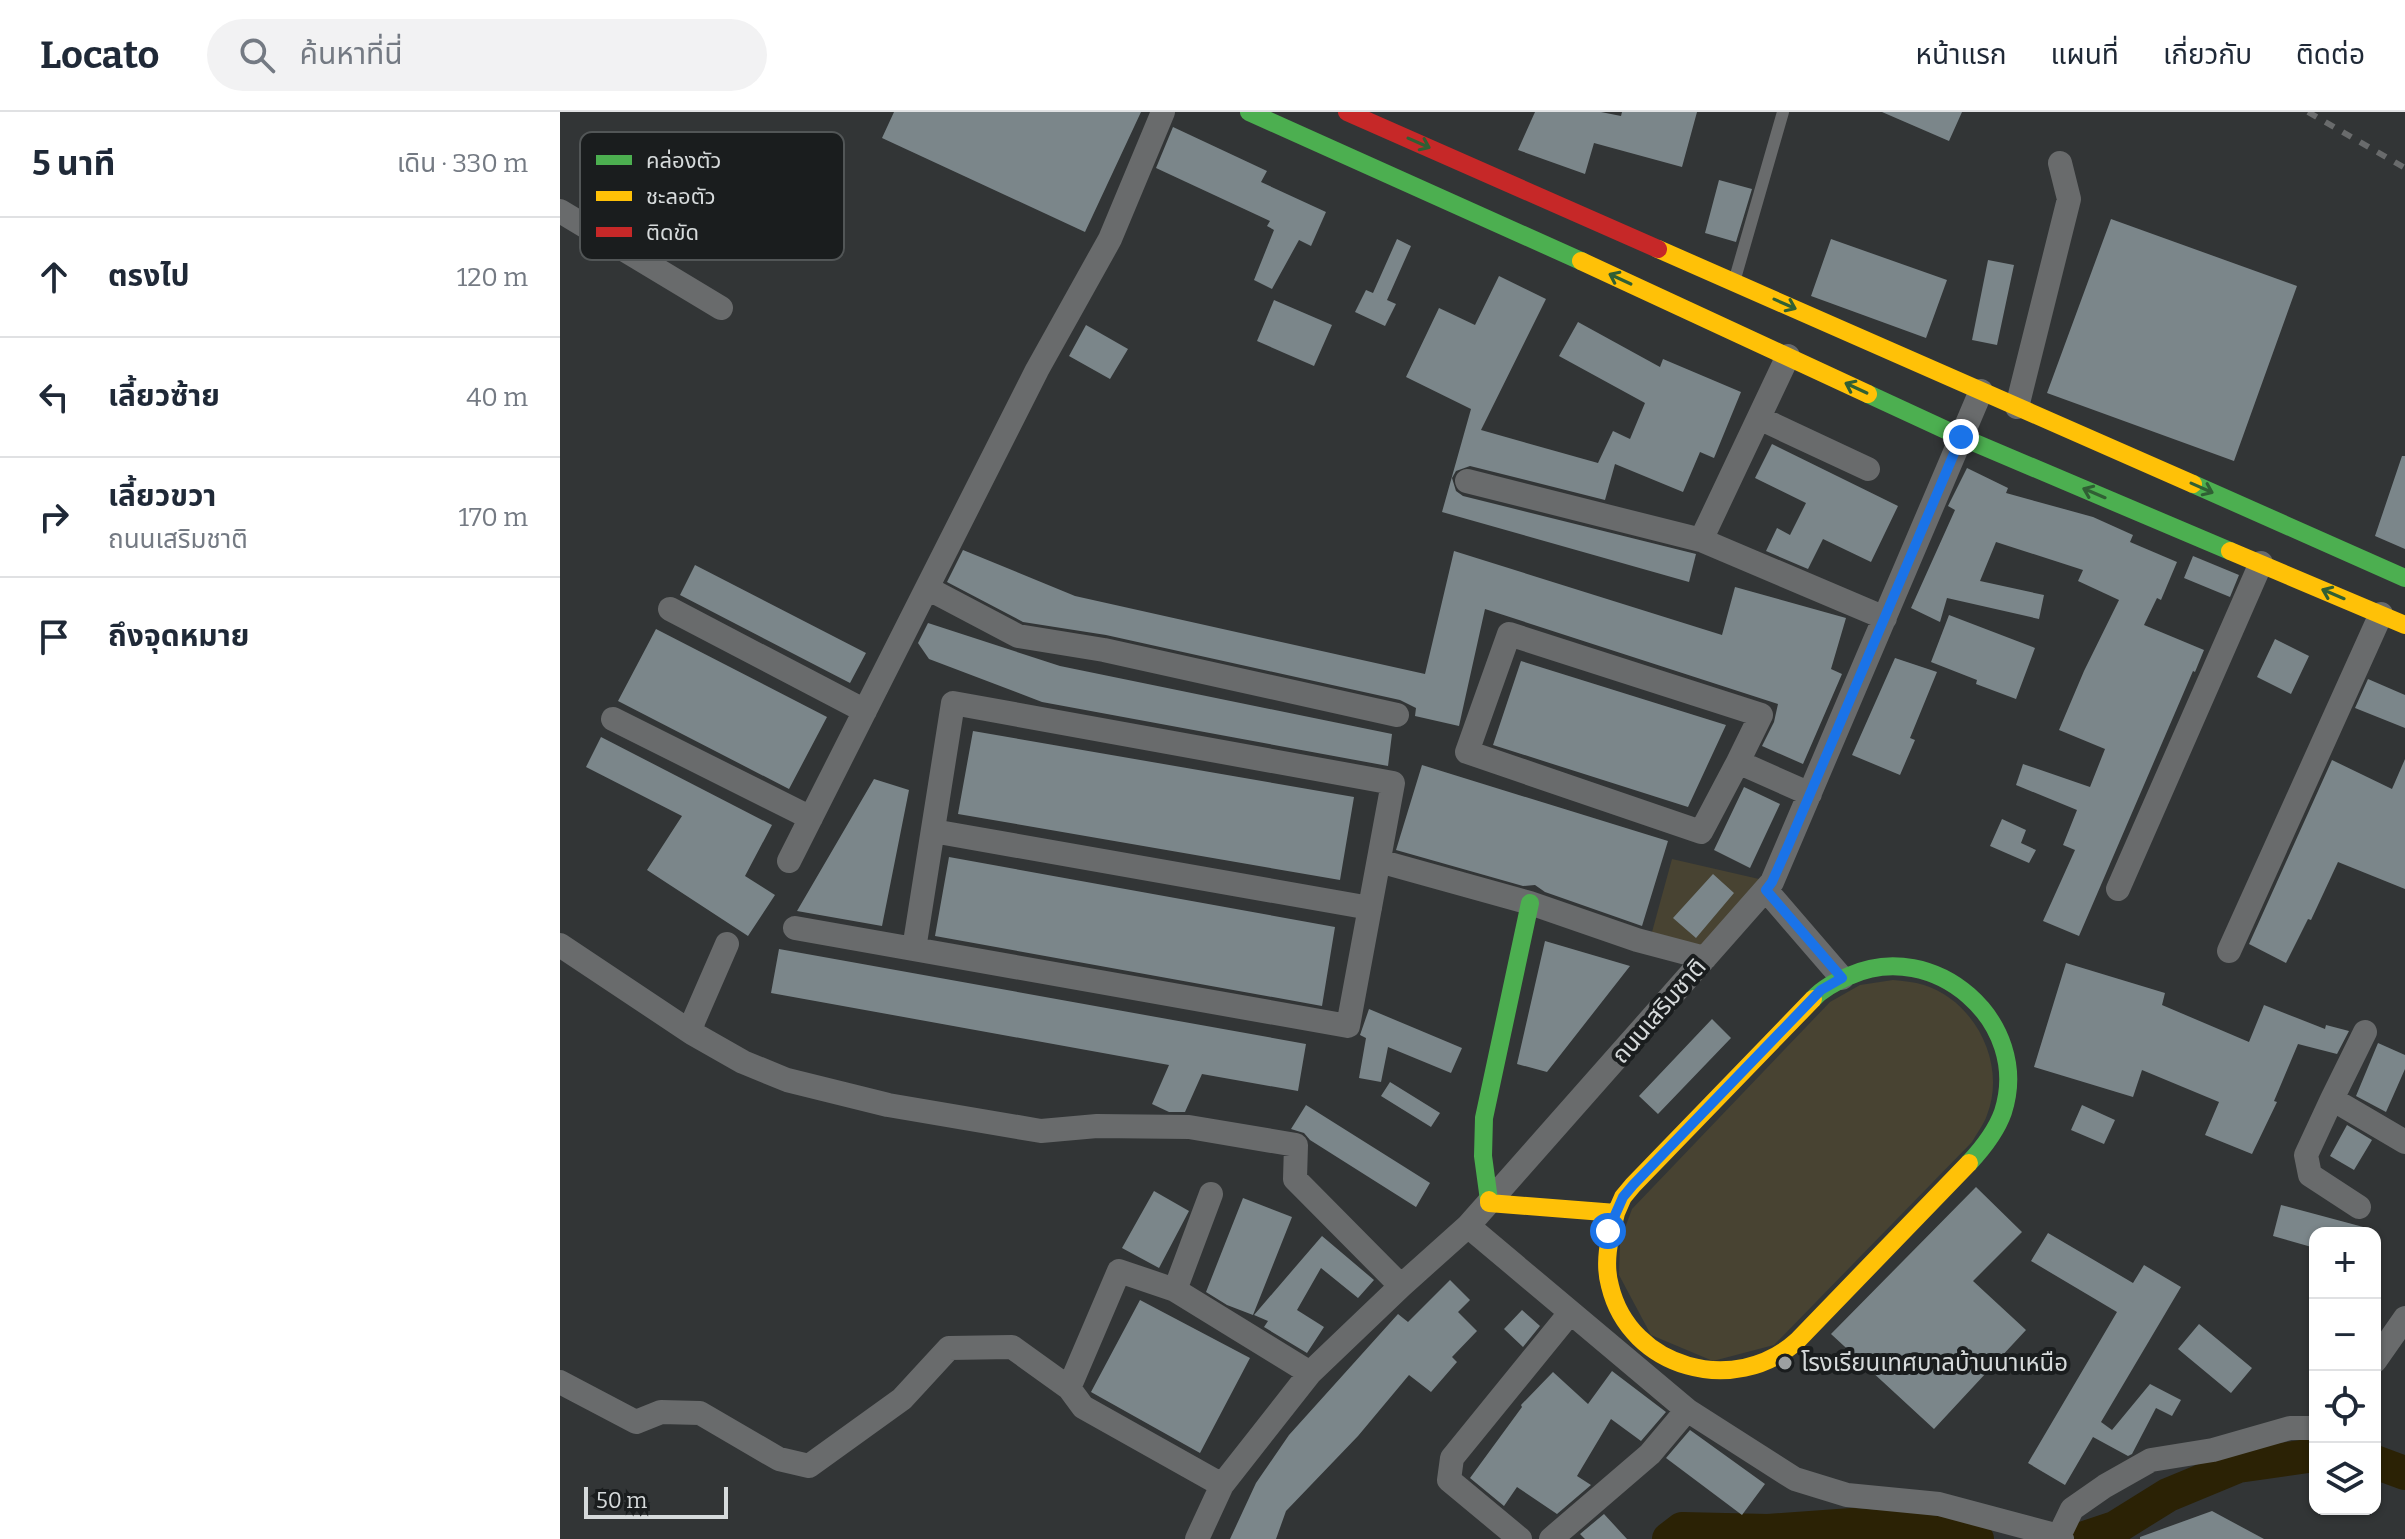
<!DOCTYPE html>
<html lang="th">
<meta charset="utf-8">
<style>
body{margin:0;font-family:Bitter,"Noto Sans Thai",serif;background:#f2f2f3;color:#1f2937}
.controls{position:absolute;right:24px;bottom:24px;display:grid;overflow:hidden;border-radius:16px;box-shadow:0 2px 6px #0004}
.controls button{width:72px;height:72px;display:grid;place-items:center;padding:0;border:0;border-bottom:2px solid #e0e1e3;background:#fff;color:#1f2937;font:40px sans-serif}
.scale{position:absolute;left:24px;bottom:20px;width:144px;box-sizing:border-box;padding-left:8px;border:4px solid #d6dadb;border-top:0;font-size:22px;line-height:28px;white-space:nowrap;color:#d6dadb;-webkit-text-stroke:6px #1a1d1e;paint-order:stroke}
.stop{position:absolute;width:24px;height:24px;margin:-18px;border:6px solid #1a73e8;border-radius:50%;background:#fff}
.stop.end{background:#1a73e8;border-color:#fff;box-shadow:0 2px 8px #0008}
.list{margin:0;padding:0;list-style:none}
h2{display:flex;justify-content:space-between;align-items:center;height:104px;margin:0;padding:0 32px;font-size:34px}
h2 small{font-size:26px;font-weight:400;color:#747a83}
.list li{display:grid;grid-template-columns:52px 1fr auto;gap:24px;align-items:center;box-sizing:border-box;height:120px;padding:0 32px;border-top:2px solid #e0e1e3}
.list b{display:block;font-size:30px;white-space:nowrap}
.list p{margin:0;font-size:26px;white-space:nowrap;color:#747a83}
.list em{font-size:26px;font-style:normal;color:#747a83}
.icon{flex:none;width:44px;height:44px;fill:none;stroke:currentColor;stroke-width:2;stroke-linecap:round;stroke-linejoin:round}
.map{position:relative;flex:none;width:1845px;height:1427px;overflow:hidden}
header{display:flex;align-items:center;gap:48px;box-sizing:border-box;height:112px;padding:0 40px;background:#fff;border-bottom:2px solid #e0e1e3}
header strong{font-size:38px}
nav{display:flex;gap:44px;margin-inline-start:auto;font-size:28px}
.search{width:560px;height:72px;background:#f2f2f3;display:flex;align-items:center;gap:20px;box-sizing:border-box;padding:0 28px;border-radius:44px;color:#747a83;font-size:30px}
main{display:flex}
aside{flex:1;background:#fff}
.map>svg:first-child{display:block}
.green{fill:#484332}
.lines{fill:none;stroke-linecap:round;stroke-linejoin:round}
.river{stroke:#2b2205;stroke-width:34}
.building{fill:#7b868a}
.lane{stroke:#696b6c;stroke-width:12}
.street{stroke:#696b6c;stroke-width:24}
.fast{stroke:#4caf50;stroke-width:18}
.slow{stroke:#ffc107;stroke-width:18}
.jam{stroke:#c62828;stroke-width:18}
.rail{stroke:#696b6c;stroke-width:6;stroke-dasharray:10 10;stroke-linecap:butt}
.oneway{stroke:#305f34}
.route{stroke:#1a73e8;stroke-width:10}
.poi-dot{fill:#9da0a1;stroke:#1a1d1e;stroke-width:3}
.labels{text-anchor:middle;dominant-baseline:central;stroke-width:8;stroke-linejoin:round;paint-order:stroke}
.street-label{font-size:24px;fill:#d6dadb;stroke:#1a1d1e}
.poi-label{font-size:24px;fill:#d6dadb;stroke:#1a1d1e;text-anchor:start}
.key{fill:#1a1d1e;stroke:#525657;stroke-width:2}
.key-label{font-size:22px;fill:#d6dadb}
</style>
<header>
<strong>Locato</strong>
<div class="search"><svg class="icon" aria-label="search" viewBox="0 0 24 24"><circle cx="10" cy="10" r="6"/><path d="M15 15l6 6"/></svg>ค้นหาที่นี่</div>
<nav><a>หน้าแรก</a><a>แผนที่</a><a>เกี่ยวกับ</a><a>ติดต่อ</a></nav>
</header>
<main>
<aside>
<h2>5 นาที<small>เดิน · 330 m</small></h2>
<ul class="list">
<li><svg class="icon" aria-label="ahead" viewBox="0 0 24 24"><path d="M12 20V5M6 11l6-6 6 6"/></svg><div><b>ตรงไป</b></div><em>120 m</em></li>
<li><svg class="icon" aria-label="left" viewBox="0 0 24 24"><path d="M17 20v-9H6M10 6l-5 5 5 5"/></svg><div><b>เลี้ยวซ้าย</b></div><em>40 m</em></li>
<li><svg class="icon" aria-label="right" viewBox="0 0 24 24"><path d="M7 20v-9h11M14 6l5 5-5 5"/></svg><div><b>เลี้ยวขวา</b><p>ถนนเสริมชาติ</p></div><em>170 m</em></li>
<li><svg class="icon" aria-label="arrive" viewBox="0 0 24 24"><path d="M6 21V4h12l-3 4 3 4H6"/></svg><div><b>ถึงจุดหมาย</b></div></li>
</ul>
</aside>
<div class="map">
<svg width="1845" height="1427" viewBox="0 0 1845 1427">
<rect width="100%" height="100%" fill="#323536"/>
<!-- green -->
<path class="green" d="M1112,747L1212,770L1145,846L1089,831Z
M1333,868C1343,869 1354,870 1364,873C1415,889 1447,952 1427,1003C1424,1012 1417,1021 1412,1030L1214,1233L1153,1249L1091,1223L1059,1163L1060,1129L1072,1097L1270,890L1300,873Z"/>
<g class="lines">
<!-- river -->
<path class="river" d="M1815,1350L1845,1361
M1109,1427L1122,1417L1208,1419L1292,1413L1350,1417L1417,1427
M1522,1427L1555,1416L1608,1383L1678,1354L1755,1343"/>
</g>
<!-- building -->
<path class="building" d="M334,0H581L525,120L322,26Z
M975,0H1041L1061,4L1062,0H1137L1122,55L1034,31L1025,62L958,38Z
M1322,0H1402L1389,29Z
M613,15L707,59L701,70L766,100L751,134L739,128L712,177L694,168L714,118L707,114L710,109L596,56Z
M1159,68L1192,77L1176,130L1145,121Z
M1551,107L1737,174L1674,349L1487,281Z
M837,127L851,134L827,188L836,192L825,214L795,200L806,178L813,181Z
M1271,127L1387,168L1366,226L1251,184Z
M1428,148L1454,153L1437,233L1412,228Z
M939,164L986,187L921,318L1038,351L1053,319L1070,327L1085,291L999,244L1018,210L1100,255L1103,247L1181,280L1154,346L1140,340L1123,380L1055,352L1045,388L910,354L896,359L892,366L896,379L903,384L1136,442L1129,470L882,400L911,297L846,265L879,196L915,213Z
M714,188L772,213L754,254L697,229Z
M526,213L568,237L550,267L509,244Z
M1212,332L1338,394L1311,450L1263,427L1248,457L1206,439L1217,416L1230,423L1246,391L1195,366Z
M1842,344H1845V437L1815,424Z
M1407,356L1448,376L1446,381L1533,405L1573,423L1570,430L1617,450L1601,488L1597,486L1584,513L1644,538L1635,560L1633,559L1519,824L1483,809L1515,738L1503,733L1517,698L1456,673L1463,652L1530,675L1545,637L1499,618L1524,559L1559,488L1518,469L1523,458L1436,430L1420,469L1484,483L1479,507L1387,486L1380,510L1351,496L1395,398L1388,394Z
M403,438L515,484L865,562L894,439L1162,523L1175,475L1286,506L1271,557L1282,562L1243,652L1202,634L1214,610L1218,592L925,497L899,614L855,604L856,596L840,588L546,523L463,510L387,470Z
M1633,444L1679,463L1670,485L1624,466Z
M135,453L306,541L290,571L120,483Z
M1389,503L1475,536L1456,587L1416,572L1417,568L1371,550Z
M368,511L500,554L832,622L828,654L482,590L369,547L358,531Z
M96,517L267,605L229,677L58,589Z
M1715,527L1749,544L1731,582L1697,565Z
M1335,546L1377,560L1350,626L1355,628L1340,663L1292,643Z
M961,549L1166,613L1128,695L933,633Z
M1808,567L1845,583V616L1795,596Z
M413,619L794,685L780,768L398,702Z
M41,625L212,713L185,764L215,783L188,824L87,758L122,704L26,655Z
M1845,647V777L1778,750L1751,808L1748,807L1726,851L1689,832L1772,648L1832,677Z
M862,653L1108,729L1082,814L985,780L975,773L963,774L836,738Z
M314,667L349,678L322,814L237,799Z
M1184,675L1220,692L1190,756L1154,738Z
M1442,707L1466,718L1461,731L1476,738L1469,751L1430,734Z
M389,745L775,815L762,894L375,824Z
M1153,762L1174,781L1136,826L1113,806Z
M985,829L1070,854L987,960L957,952Z
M219,837L746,932L738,979L642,962L625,1000H609L592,992L609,953L211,881Z
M1506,851L1605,881L1602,893L1689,930L1704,893L1765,917L1766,913L1789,919L1777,942L1738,932L1714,989L1717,990L1692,1042L1645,1023L1659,990L1582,958L1573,985L1474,955Z
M809,897L902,936L891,961L828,935L821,970L799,966L806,926L800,923Z
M1152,907L1171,926L1098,1002L1079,984Z
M1818,931L1845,943V957L1826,1000L1796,984Z
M830,970L880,1001L871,1015L821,984Z
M746,993L870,1071L856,1095L750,1028L744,1021L731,1017Z
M1522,993L1555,1008L1544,1032L1511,1018Z
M1787,1013L1812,1028L1794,1058L1770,1044Z
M1416,1075L1462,1120L1413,1169L1466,1218L1374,1317L1271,1222Z
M594,1079L629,1099L599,1156L562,1136Z
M683,1086L732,1105L693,1203L667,1193L646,1180Z
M1721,1093L1807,1116V1121H1755V1136L1713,1124Z
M1488,1121L1573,1171L1584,1153L1621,1175L1541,1310L1552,1318L1590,1272L1621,1288L1612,1304L1596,1296L1572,1342L1568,1344L1533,1325L1505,1373L1468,1351L1557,1200L1471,1149Z
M762,1124L814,1168L798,1186L761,1156L737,1198L764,1215L747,1241L704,1215L708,1209L694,1203Z
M890,1168L910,1188L898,1200L917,1219L892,1245L897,1250L871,1280L849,1263L798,1324L726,1399L716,1427H670L696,1371L729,1323L838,1202L848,1210Z
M580,1188L690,1246L640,1341L531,1280Z
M962,1198L980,1214L963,1235L944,1217Z
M1639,1212L1692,1256L1671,1281L1618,1237Z
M1052,1259L1106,1300L1081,1329L1051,1307L1017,1364L1031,1373L997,1402L957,1375L944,1394L910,1366L962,1295L961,1293L993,1260L1028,1292Z
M1130,1318L1205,1372L1182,1403L1106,1346Z
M1652,1399L1704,1427H1580V1425Z
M1044,1402L1067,1427H1025L1020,1422Z"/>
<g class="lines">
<!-- lane -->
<path class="lane" d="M1174,170L1223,0"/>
<!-- street -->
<path class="street" d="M0,99L161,196
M1457,295L1509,87L1500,51
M1199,306L1308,357
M907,369L1141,428L1228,244
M1141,428L1325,506
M367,476L458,524L544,538L837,603
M110,497L305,599
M53,607L251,706
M1178,650L1201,603L949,522L907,640L1141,720L1178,650L1250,682
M373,719L810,796
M229,749L477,258L550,127L603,0
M819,749L970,791L1077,828L1145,846
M1558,777L1701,451
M1206,778L1282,866
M235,816L788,914L833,671L393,591L354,837
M167,832L133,910L132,921L183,950L227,968L328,993L481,1019L537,1014L629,1015L736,1033L735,1067L841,1174
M0,833L132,921
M1669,839L1821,502
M1805,920L1772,987L1845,1030
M1772,987L1746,1043L1750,1063L1799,1095
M651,1082L615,1178L750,1261
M908,1114L1127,1298L1235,1367L1287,1383L1379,1392L1499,1424L1502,1427
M1815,1249L1845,1206
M0,1270L76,1310L101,1300L140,1301L219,1347L249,1354L342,1287L389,1236L452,1235L509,1276L523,1295L662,1373
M509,1276L559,1159L615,1178
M1499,1424L1512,1397L1545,1374L1591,1348L1653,1338L1730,1316H1755
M637,1427L662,1373L750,1261L841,1174L908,1114L1212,770L1421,279
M960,1427L889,1368L892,1346L1010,1201
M991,1427L1090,1342L1127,1298"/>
<!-- fast -->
<path class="fast" d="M689,0L1021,149
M1308,282L1401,325L1670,439
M1633,372L1845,466
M1253,887C1263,876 1275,870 1289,864C1374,825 1472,910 1443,1000C1436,1020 1423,1036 1409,1051
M929,1088L923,1044L924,1006L970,791"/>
<!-- slow -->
<path class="slow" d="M1098,137L1633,372
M1021,149L1308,282
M1670,439L1845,513
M929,1088V1091L1056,1101C1050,1125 1043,1149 1050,1174C1070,1257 1175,1285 1237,1229L1409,1051
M1056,1101L1063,1085L1073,1073L1253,887"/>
<!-- jam -->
<path class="jam" d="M787,0L1098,137"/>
<!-- rail -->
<path class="rail" d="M1748,0L1845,56"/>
</g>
<!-- one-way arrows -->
<defs><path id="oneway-shaft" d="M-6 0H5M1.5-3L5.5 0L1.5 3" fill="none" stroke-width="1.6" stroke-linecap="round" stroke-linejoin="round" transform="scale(2)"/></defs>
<g class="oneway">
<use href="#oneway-shaft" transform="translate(859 31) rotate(24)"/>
<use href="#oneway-shaft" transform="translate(1060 167) rotate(-155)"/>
<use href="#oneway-shaft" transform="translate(1225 192) rotate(24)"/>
<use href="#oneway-shaft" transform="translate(1296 276) rotate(-155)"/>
<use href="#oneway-shaft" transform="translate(1642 376) rotate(24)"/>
<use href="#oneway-shaft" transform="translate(1534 381) rotate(-157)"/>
<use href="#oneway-shaft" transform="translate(1773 482) rotate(-157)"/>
</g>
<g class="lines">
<!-- route -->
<path class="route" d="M1048,1119L1063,1085L1073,1073L1261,878L1282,866L1206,778L1212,770L1228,734L1401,325"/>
</g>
<!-- markers -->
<circle class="poi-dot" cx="1225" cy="1251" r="8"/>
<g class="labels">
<!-- street labels -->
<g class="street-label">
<text transform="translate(1099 899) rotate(-49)">ถนนเสริมชาติ</text>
</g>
<!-- poi labels -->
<g class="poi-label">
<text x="1241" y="1251">โรงเรียนเทศบาลบ้านนาเหนือ</text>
</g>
</g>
<!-- legend -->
<rect x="20" y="20" width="264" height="128" rx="12" class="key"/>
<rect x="36" y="43" width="36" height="10" fill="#4caf50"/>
<rect x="36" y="79" width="36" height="10" fill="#ffc107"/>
<rect x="36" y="115" width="36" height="10" fill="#c62828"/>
<g class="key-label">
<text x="86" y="56">คล่องตัว</text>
<text x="86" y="92">ชะลอตัว</text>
<text x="86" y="128">ติดขัด</text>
</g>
</svg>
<div class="controls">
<button>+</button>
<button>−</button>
<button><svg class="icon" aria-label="locate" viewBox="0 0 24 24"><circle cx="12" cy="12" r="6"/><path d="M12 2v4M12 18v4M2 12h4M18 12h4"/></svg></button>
<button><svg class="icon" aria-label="layers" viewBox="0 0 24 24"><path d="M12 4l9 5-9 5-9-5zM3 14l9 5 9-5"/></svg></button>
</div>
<div class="scale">50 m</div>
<div class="stop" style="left:1048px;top:1119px"></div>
<div class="stop end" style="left:1401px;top:325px"></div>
</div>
</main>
